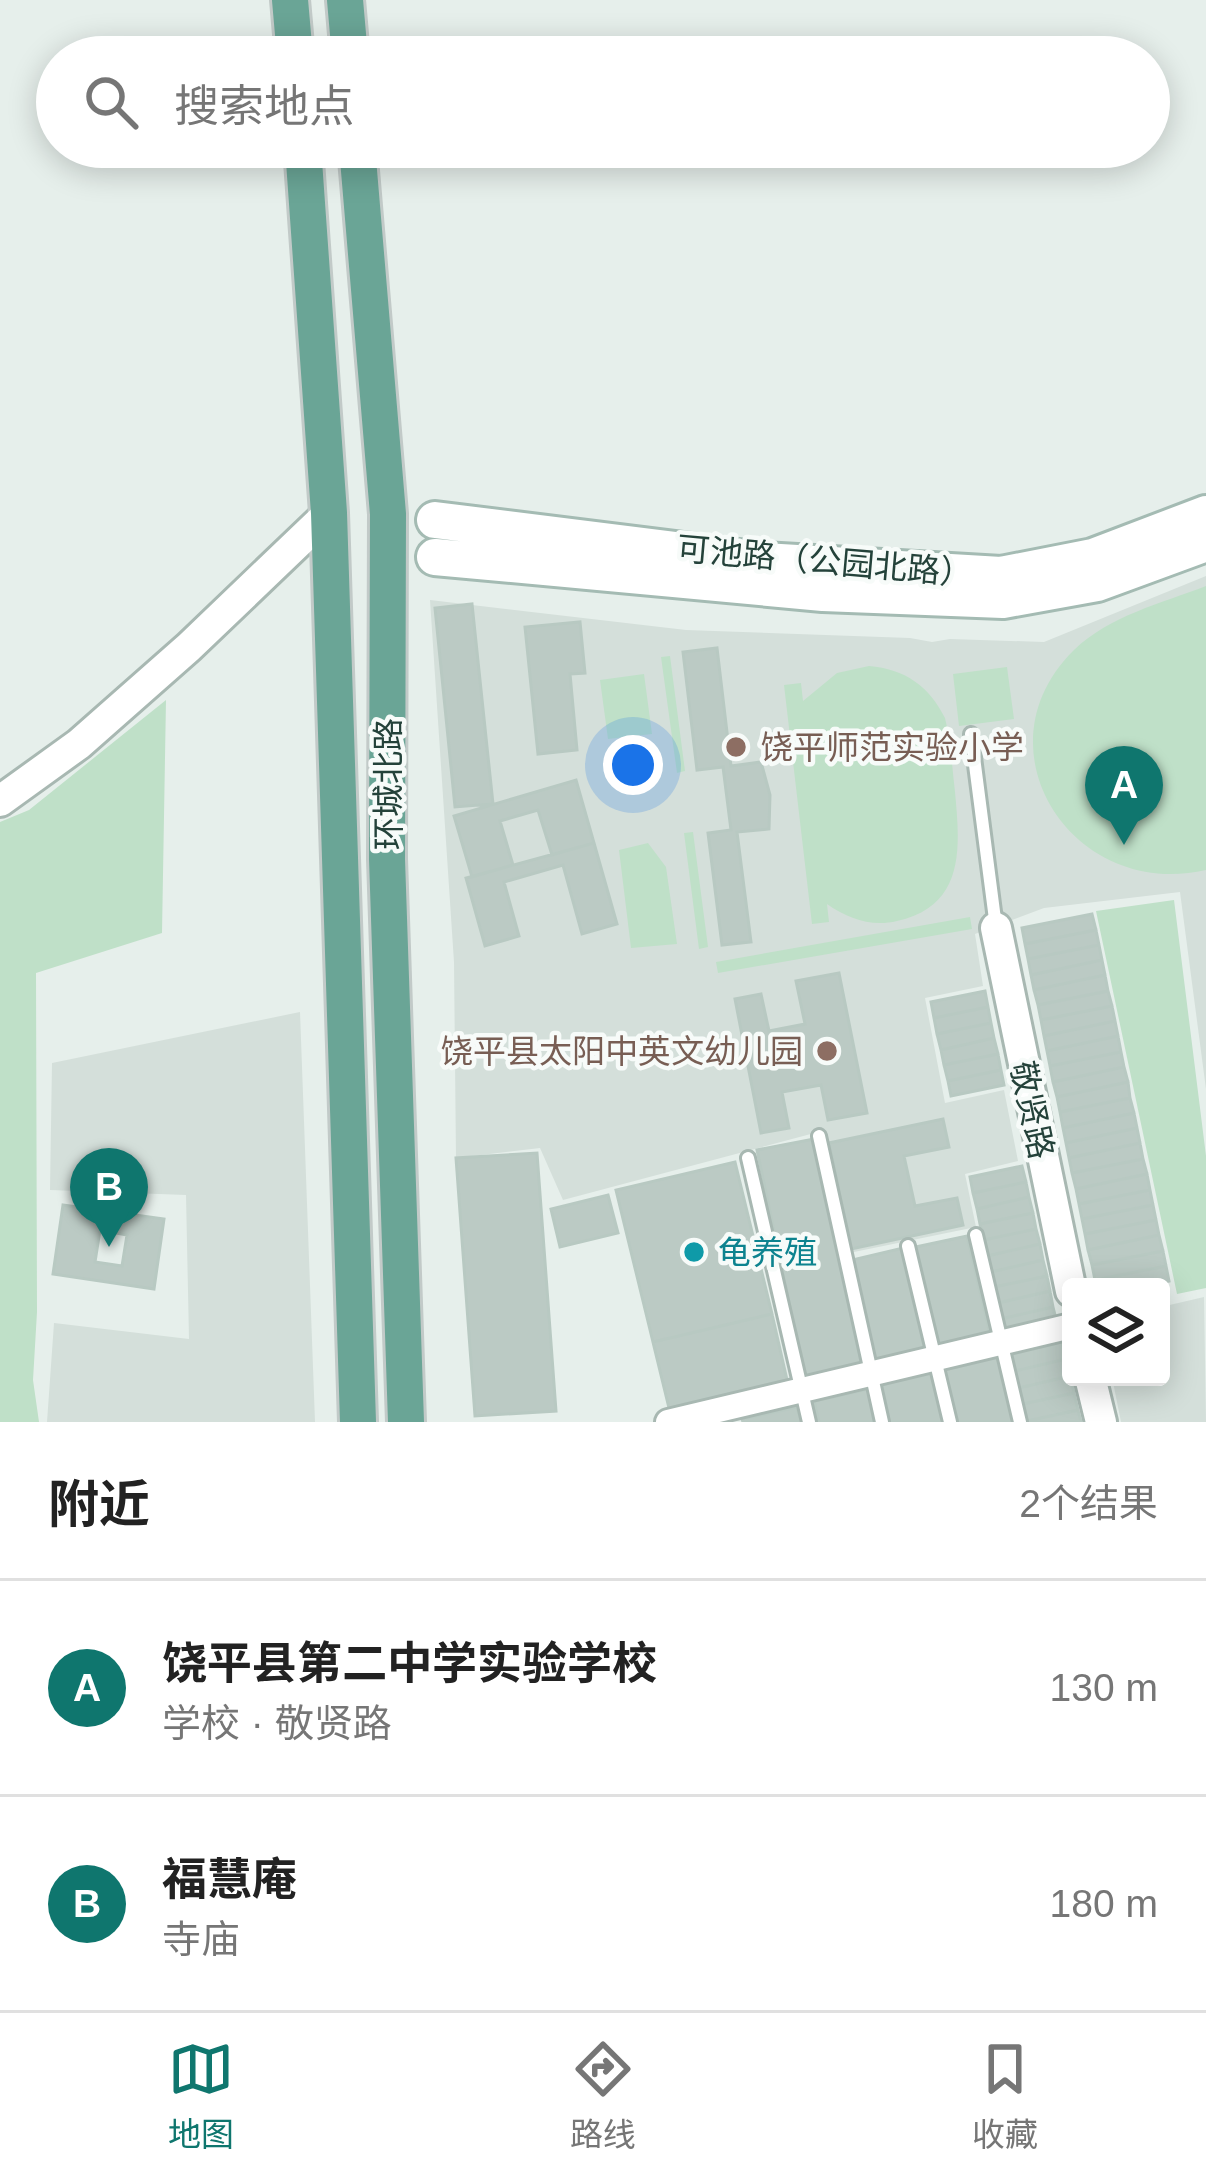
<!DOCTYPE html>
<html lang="zh">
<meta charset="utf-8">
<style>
body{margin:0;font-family:Helvetica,"Noto Sans SC",sans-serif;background:#f2f2f2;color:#222}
.controls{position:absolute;right:36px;bottom:36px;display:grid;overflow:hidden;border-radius:12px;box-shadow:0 6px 30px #0003}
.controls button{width:108px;height:108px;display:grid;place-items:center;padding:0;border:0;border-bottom:3px solid #e0e0e0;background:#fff;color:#222;font:60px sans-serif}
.you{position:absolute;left:633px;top:765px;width:42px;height:42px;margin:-30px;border:9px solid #fff;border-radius:50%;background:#1a73e8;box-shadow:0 0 0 18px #1a73e833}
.badge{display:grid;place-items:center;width:78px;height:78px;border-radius:50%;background:#0f766e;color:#fff;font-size:39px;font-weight:700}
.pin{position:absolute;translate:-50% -99px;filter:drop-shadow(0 3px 6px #0008)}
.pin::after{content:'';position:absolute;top:63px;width:42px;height:36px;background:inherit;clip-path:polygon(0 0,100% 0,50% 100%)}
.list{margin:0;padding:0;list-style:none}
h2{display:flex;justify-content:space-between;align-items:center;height:156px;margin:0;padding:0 48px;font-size:51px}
h2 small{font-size:39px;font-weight:400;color:#767676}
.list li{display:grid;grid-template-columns:78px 1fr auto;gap:36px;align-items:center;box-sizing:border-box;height:216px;padding:0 48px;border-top:3px solid #e0e0e0}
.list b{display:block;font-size:45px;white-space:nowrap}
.list p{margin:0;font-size:39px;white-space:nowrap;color:#767676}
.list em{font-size:39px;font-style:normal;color:#767676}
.icon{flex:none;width:66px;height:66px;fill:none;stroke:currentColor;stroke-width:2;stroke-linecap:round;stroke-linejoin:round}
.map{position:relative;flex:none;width:1206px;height:1422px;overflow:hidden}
.search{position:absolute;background:#fff;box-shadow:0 6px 30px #0003;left:36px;right:36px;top:36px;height:132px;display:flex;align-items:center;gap:30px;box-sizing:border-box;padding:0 42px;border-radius:66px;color:#767676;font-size:45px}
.sheet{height:588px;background:#fff}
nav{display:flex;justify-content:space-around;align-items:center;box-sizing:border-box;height:168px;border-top:3px solid #e0e0e0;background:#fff;font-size:33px;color:#767676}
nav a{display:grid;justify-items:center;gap:6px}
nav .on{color:#0f766e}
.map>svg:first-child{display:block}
.built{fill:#d4dfda}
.green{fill:#bfe0c8}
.building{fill:#bbcac4;stroke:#b8c9c2;stroke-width:3;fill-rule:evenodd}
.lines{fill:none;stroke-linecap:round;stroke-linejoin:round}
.service-casing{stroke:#a8b8b2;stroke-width:18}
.minor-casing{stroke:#a8b8b2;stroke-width:30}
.tertiary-casing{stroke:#a8b8b2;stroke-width:36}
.secondary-casing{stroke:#a4bbb3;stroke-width:42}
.primary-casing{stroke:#c2cac8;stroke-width:42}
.service{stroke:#fff;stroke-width:12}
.minor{stroke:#fff;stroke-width:24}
.tertiary{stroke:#fff;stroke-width:30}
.secondary{stroke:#fff;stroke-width:36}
.primary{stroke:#6aa596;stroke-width:36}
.education-dot{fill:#8d6e63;stroke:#f7fbf9;stroke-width:4.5}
.culture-dot{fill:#0f9aa8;stroke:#f7fbf9;stroke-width:4.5}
.labels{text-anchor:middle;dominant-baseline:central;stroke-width:9;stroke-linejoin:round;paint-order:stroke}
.street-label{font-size:33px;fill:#24423a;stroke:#f7fbf9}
.education-label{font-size:33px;fill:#785e54;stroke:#f7fbf9;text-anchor:start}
.culture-label{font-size:33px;fill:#0d838f;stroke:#f7fbf9;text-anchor:start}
</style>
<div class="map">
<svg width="1206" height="1422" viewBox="0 0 1206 1422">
<rect width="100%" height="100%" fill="#e6efeb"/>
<!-- built -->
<path class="built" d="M1206,576V1089L1180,892L1044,908L975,934L983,986L925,998L945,1103L1004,1090L1018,1161L965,1174L976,1227L849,1253L822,1131L563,1200L540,1148L456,1158L454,962L430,600L686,630L910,638L932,642L950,639L1044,642Z
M300,1012L315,1422H47L54,1323L189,1339L186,1195L50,1190L52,1063Z
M1204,1297L1206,1422H1121L1112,1377H1161V1307Z"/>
<!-- green -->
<path class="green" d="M1206,586V870C1072,901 974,748 1074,650C1109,616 1162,603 1206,586Z
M670,656L685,771L677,773L661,657Z
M869,666C905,669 929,686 945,718C951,742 952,767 955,792C960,846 966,906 897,921C872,927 848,919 827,904L829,922L812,924L784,685L801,683L803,701L837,673Z
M1007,667L1014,719L959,726L953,674Z
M644,674L652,734L608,739L600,680Z
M166,700L162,933L36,973L37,1312L33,1380L39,1422H0V822L29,810Z
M693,832L708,947L699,949L684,833Z
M648,843L666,867L677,944L631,948L619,850Z
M1174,900L1206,1156V1288L1177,1294L1096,911Z
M970,917L972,929L718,973L716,962Z"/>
<!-- building -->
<path class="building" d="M472,604L493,804L455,807L435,608Z
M580,622L585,673L570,674L577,750L538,754L525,627Z
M717,648L731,766L761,762L770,795L769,829L737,832L751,942L722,945L708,833L731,830L723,767L697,770L683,652Z
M576,780L594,843L552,855L538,810L500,821L513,865L472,877L454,816Z
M594,843L617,924L582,934L563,865L504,882L519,936L485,946L466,878Z
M1092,914L1096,930L1025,944L1022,928Z
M1096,930L1099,945L1028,959L1025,944Z
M1099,945L1102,960L1031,975L1028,959Z
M1102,960L1105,975L1034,990L1031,975Z
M839,973L867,1113L828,1120L821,1085L782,1092L789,1128L761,1133L735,999L761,994L769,1031L805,1024L796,981Z
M1105,975L1108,991L1038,1005L1034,990Z
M985,991L988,1007L934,1018L931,1002Z
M1108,991L1112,1006L1041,1020L1038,1005Z
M1112,1006L1115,1021L1044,1036L1041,1020Z
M988,1007L991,1023L937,1034L934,1018Z
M1115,1021L1118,1036L1047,1051L1044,1036Z
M991,1023L994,1038L941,1050L937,1034Z
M1118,1036L1121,1052L1050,1066L1047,1051Z
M994,1038L998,1054L944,1065L941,1050Z
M1121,1052L1124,1067L1053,1082L1050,1066Z
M998,1054L1001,1070L948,1081L944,1065Z
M1124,1067L1128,1082L1057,1097L1053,1082Z
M1001,1070L1004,1085L951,1096L948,1081Z
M1128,1082L1130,1098L1060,1112L1057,1097Z
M1130,1098L1134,1113L1063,1128L1060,1112Z
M1134,1113L1137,1128L1066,1143L1063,1128Z
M943,1119L949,1147L904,1156L915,1206L957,1198L963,1225L851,1249L829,1143Z
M1137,1128L1140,1143L1069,1158L1066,1143Z
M814,1139L862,1367L805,1379L757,1150Z
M1140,1143L1143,1159L1072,1173L1069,1158Z
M537,1153L556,1411L475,1416L456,1158Z
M1143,1159L1147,1174L1076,1189L1072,1173Z
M735,1162L772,1314L653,1342L616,1190Z
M1022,1166L1026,1182L973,1193L970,1177Z
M1147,1174L1150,1190L1079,1204L1076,1189Z
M1026,1182L1029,1197L977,1209L973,1193Z
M1150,1190L1153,1205L1082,1219L1079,1204Z
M608,1195L618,1233L560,1247L551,1209Z
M1029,1197L1033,1213L980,1224L977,1209Z
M63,1205L164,1219L154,1289L53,1274ZM100,1230L127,1235L122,1266L95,1262Z
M1153,1205L1156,1220L1085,1234L1082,1219Z
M1033,1213L1036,1229L984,1240L980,1224Z
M1156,1220L1159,1235L1088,1250L1085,1234Z
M1036,1229L1040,1244L987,1256L984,1240Z
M1159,1235L1163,1251L1092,1265L1088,1250Z
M967,1236L991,1338L940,1349L916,1247Z
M1040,1244L1043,1260L991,1272L987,1256Z
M903,1248L927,1352L876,1364L852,1260Z
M1163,1251L1166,1266L1095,1280L1092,1265Z
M1043,1260L1047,1276L994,1287L991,1272Z
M1166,1266L1169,1281L1140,1287H1096L1095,1280Z
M1047,1276L1050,1291L998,1303L994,1287Z
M1050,1291L1053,1307L1001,1319L998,1303Z
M1053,1307L1057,1323L1005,1334L1001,1319Z
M772,1314L787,1380L669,1408L653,1342Z
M1062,1342L1066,1359L1015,1371L1011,1354Z
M998,1357L1014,1422H957L944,1370Z
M1066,1359L1070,1376L1019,1388L1015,1371Z
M932,1372L943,1422H889L880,1384Z
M1070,1376L1074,1393L1023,1404L1019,1388Z
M868,1389L876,1422H819L814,1401Z
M1074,1393L1078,1410L1027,1421L1023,1404Z
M797,1407L801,1422H743L742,1419Z
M1078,1410L1081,1422H1027V1421Z"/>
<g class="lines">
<defs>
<path id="service" d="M971,734L996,927
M819,1136L882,1422
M748,1158L809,1422
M976,1235L1020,1422
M908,1246L950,1422"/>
<path id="minor" d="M668,1422L1071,1326"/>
<path id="tertiary" d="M0,801L79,744L189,647L329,513
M996,928L1071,1291
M1090,1377L1101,1422"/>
<path id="secondary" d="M435,520L763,561L1001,575L1093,557L1206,514
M435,557L823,593L1003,600L1097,583L1206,543"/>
<path id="primary" d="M290,0L295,57
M345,0L350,57
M303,147L329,513L358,1422
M357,147L388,514L387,859L406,1422"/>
</defs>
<!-- service casing -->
<use href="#service" class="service-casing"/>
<!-- minor casing -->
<use href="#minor" class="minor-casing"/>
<!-- tertiary casing -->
<use href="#tertiary" class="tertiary-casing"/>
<!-- secondary casing -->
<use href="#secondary" class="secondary-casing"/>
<!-- primary casing -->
<use href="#primary" class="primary-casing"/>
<!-- service -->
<use href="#service" class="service"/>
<!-- minor -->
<use href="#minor" class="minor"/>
<!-- tertiary -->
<use href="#tertiary" class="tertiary"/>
<!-- secondary -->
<use href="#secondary" class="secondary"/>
<!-- primary -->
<use href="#primary" class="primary"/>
</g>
<!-- markers -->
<g class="education-dot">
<circle cx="736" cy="747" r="12"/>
<circle cx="827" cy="1051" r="12"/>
</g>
<circle class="culture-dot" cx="694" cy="1252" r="12"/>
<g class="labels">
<!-- street labels -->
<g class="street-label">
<text transform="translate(825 561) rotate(5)">可池路（公园北路）</text>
<text transform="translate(388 784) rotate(-90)">环城北路</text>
<text transform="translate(1032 1110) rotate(78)">敬贤路</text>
</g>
<!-- education labels -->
<g class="education-label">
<text x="760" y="747">饶平师范实验小学</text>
<text x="803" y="1051" text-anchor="end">饶平县太阳中英文幼儿园</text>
</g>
<!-- culture labels -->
<g class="culture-label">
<text x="718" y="1252">龟养殖</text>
</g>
</g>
</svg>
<div class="controls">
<button><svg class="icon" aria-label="layers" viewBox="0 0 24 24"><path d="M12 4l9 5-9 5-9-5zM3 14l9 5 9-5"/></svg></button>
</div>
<div class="you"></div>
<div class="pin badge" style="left:1124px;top:845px">A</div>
<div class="pin badge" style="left:109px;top:1247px">B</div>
<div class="search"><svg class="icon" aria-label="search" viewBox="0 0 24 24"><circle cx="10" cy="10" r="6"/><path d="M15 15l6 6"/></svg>搜索地点</div>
</div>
<section class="sheet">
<h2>附近<small>2个结果</small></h2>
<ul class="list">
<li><span class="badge">A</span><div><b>饶平县第二中学实验学校</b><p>学校 · 敬贤路</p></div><em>130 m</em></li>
<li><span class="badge">B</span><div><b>福慧庵</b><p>寺庙</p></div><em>180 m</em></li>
</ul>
</section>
<nav>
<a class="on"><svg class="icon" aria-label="map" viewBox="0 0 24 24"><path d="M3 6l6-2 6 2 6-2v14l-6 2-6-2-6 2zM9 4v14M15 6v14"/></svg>地图</a>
<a><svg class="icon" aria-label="directions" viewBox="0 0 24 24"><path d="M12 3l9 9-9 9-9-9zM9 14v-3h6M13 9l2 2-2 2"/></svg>路线</a>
<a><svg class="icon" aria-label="saved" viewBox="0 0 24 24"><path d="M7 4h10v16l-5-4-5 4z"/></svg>收藏</a>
</nav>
